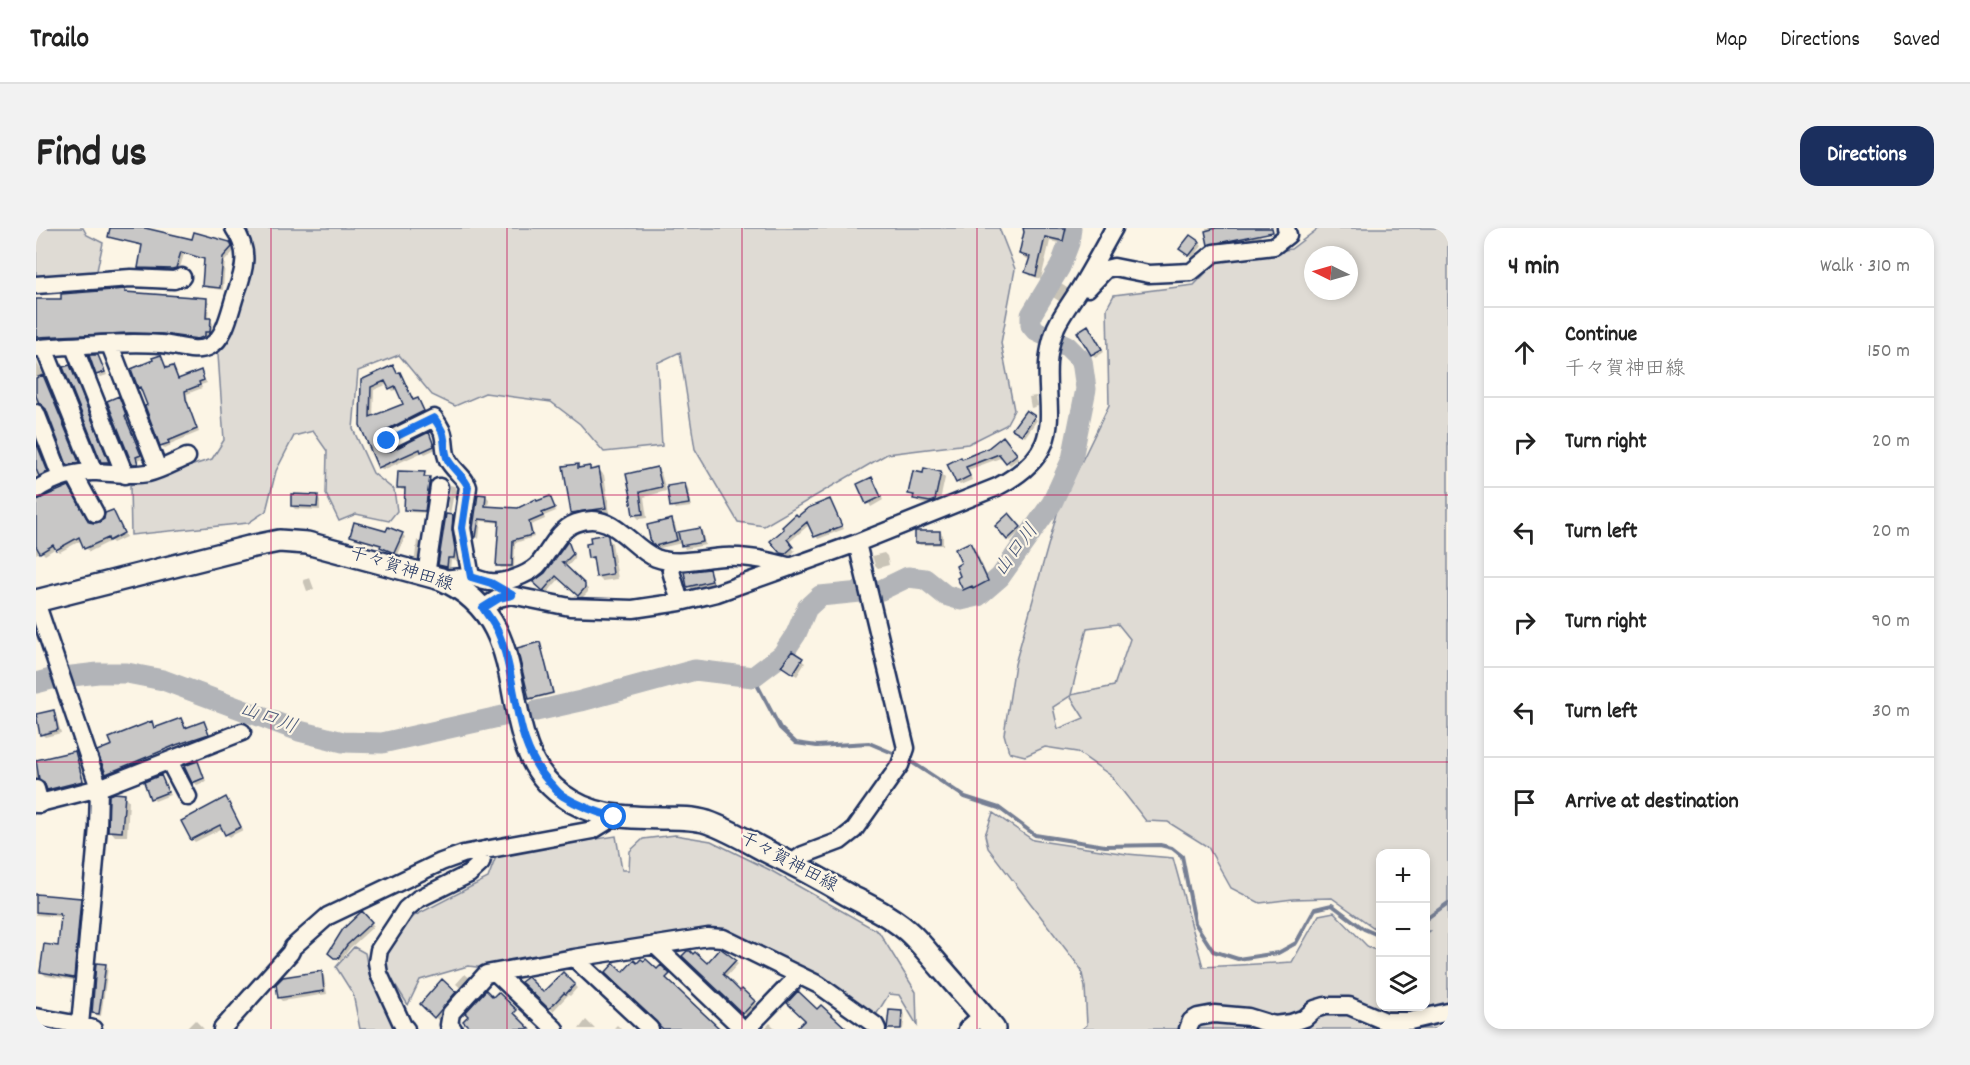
<!DOCTYPE html>
<meta charset="utf-8">
<style>
body{margin:0;font-family:Dekko,"Klee One",sans-serif;background:#f2f2f2;color:#222}
.controls{position:absolute;right:18px;bottom:18px;display:grid;overflow:hidden;border-radius:12px;box-shadow:0 3px 9px #0003}
.controls button{width:54px;height:54px;display:grid;place-items:center;padding:0;border:0;border-bottom:2px solid #e0e0e0;background:#fff;color:#222;font:30px sans-serif}
.compass{position:absolute;left:1268px;top:18px;width:54px;height:54px;border-radius:50%;background:#fff;box-shadow:0 3px 9px #0003;rotate:275deg}
.stop{position:absolute;width:18px;height:18px;margin:-14px;border:4px solid #1a73e8;border-radius:50%;background:#fff}
.stop.end{background:#1a73e8;border-color:#fff;box-shadow:0 2px 6px #0008}
.list{margin:0;padding:0;list-style:none}
h2{display:flex;justify-content:space-between;align-items:center;height:78px;margin:0;padding:0 24px;font-size:26px}
h2 small{font-size:20px;font-weight:400;color:#767676}
.list li{display:grid;grid-template-columns:39px 1fr auto;gap:18px;align-items:center;box-sizing:border-box;height:90px;padding:0 24px;border-top:2px solid #e0e0e0}
.list b{display:block;font-size:22px;white-space:nowrap}
.list p{margin:0;font-size:20px;white-space:nowrap;color:#767676}
.list em{font-size:20px;font-style:normal;color:#767676}
.icon{flex:none;width:33px;height:33px;fill:none;stroke:currentColor;stroke-width:2;stroke-linecap:round;stroke-linejoin:round}
.map{position:relative;flex:none;width:1412px;height:801px;overflow:hidden;border-radius:18px}
header{display:flex;align-items:center;gap:36px;box-sizing:border-box;height:84px;padding:0 30px;background:#fff;border-bottom:2px solid #e0e0e0}
header strong{font-size:28px}
nav{display:flex;gap:33px;margin-inline-start:auto;font-size:21px}
.intro{display:flex;align-items:center;justify-content:space-between;box-sizing:border-box;height:144px;padding:0 36px}
h1{margin:0;font-size:42px}
.button{padding:15px 27px;border-radius:18px;background:#1b2f5e;color:#fff;font-size:21px;font-weight:700}
main{display:flex;gap:36px;padding:0 36px}
aside{flex:1;background:#fff;border-radius:18px;box-shadow:0 3px 9px #0003}
.map>svg:first-child{display:block}
.green{fill:#dfdbd4;stroke:#7d8599;stroke-width:1.5;fill-rule:evenodd}
.shadow{fill:#0003;fill-rule:evenodd}
.lines{fill:none;stroke-linecap:round;stroke-linejoin:round}
.stream{stroke:#767f94;stroke-width:4}
.river{stroke:#b2b4b8;stroke-width:21}
.building{fill:#c8c7c6;stroke:#1b2f5e;stroke-width:1.5;fill-rule:evenodd}
.minor-casing{stroke:#1b2f5e;stroke-width:21}
.major-casing{stroke:#1b2f5e;stroke-width:26}
.minor{stroke:#fcf5e5;stroke-width:16}
.major{stroke:#fcf5e5;stroke-width:21}
.route{stroke:#1a73e8;stroke-width:8}
.grid{fill:none;stroke:#c2185b;stroke-width:1.5;stroke-opacity:0.55}
.labels{text-anchor:middle;dominant-baseline:central;stroke-width:4.5;stroke-linejoin:round;paint-order:stroke}
.street-label{font-size:18px;fill:#1b2f5e;stroke:#fcf5e5}
.water-label{font-size:20px;font-style:italic;fill:#485779;stroke:#fcf5e5}
</style>
<header>
<strong>Trailo</strong>
<nav><a>Map</a><a>Directions</a><a>Saved</a></nav>
</header>
<div class="intro"><h1>Find us</h1><a class="button">Directions</a></div>
<main>
<div class="map">
<svg width="1412" height="801" viewBox="0 0 1412 801">
<rect width="100%" height="100%" fill="#fcf5e5"/>
<filter id="ink" filterUnits="userSpaceOnUse"><feTurbulence type="fractalNoise" baseFrequency=".0167" numOctaves="2"/><feDisplacementMap in="SourceGraphic" scale="12" xChannelSelector="R" yChannelSelector="G"/><feConvolveMatrix kernelMatrix="1 2 1 2 8 2 1 2 1" color-interpolation-filters="sRGB"/></filter>
<g filter="url(#ink)">
<!-- green -->
<path class="green" d="M0,0H47L51,7L67,15L60,47L9,52L0,49Z
M206,0H963L979,41L965,115L978,182L970,197L932,216L851,226L728,298L702,294L659,221L644,124L621,135L626,218L568,224L544,196L515,174L449,165L419,178L396,167L363,127L322,143L317,201L337,245L358,262L361,283L353,293L320,286L303,293L290,266L291,223L277,203L258,208L240,243L230,283L212,295L95,307L94,257L176,231L188,212L182,126L214,39Z
M1283,0H1412V801H1046L1051,797L1049,759L1045,741L952,620L949,607L957,585L997,612L1091,626L1137,630L1167,739L1256,734L1283,687L1298,684L1331,718L1344,724V778H1390V706L1394,703H1390V626H1344V704L1296,670L1257,671L1224,675L1195,660L1172,619L1132,594L1110,593L1074,547L1041,524L1009,519L989,528L973,524L968,506L979,436L1022,282L1073,177L1071,80L1078,67L1158,57L1183,31L1255,21ZM1277,27H1313V63H1277ZM1082,396L1094,411L1078,458L1035,467L1051,400ZM1034,468L1048,490L1022,501L1017,479Z
M639,607L675,613L734,642L843,704L880,764L881,797L863,767L853,766L838,790L683,705L449,740L432,738L384,752L372,777L350,742L351,722L378,688L452,650L461,626L580,608L586,642H593L594,623L607,611Z
M318,719L329,725L332,741L361,801H324L317,766L300,739Z"/>
<!-- shadow -->
<path class="shadow" d="M75,0H100L157,12L193,15L198,23L189,33L187,62L171,60L168,57L170,32L148,26L143,43L106,42L103,39L107,18L76,11L73,8Z
M995,0L1035,1L1031,17L1014,13L1005,51L995,48L991,43L995,32L989,30L984,25Z
M1170,0H1223L1225,10L1176,19L1173,16Z
M1163,15L1166,18L1157,30L1148,24Z
M1025,56L1034,62L1026,75L1017,69Z
M89,62L92,66L170,71L173,74L172,92L177,95L176,106H172V111L166,113L130,108L98,107L0,112V73H27Z
M1052,99L1068,124L1059,130L1043,104Z
M62,128L65,132L71,147L65,149L62,146Z
M125,128L132,142L137,139L140,143L143,152L164,144L171,155L165,157L166,160L151,166L152,176L163,204L134,216L135,218L129,221L126,218L111,179L113,178L107,163L103,159Z
M0,133L10,152L45,237L36,239L33,236L11,181L7,177L0,178Z
M33,139L37,142L74,237L70,236L66,233Z
M357,139L362,147L364,146L367,149L378,174L382,172L385,175L390,186L349,207L343,215L344,222L355,224L392,206L400,221L389,226L387,224L347,242L344,239L326,153ZM352,156L357,163L362,161L369,176L337,190L338,162Z
M1000,168L1002,178L995,180L993,169Z
M82,170L85,173L92,190L91,191L107,230L102,232L104,238H100L97,235Z
M998,189L1001,192L989,209L981,204Z
M0,212L14,247L7,250L3,244L0,249Z
M970,213L983,230L974,237L967,229L932,242L936,252L924,257L921,254L926,232Z
M541,237L545,241L553,239L557,243L563,242L568,247L574,285L542,289L537,284Z
M620,240L625,245L630,263L608,269L611,290L603,291L598,286L596,269Z
M388,245L391,250L397,253L392,285L373,284L370,281L371,262H366L363,259Z
M904,245L909,250L903,277L900,278L884,275L873,265L888,247Z
M836,251L847,272L835,279L823,257Z
M414,257L418,258L424,265L423,271L417,270L414,286L412,283Z
M649,257L652,260L655,279L639,281L636,278Z
M35,263L54,296H64L77,284L90,309L77,315L75,313L53,324L46,312L24,324L20,320L9,327L5,323L0,326V274Z
M450,268L453,271L452,280L482,282L513,270L520,283L508,288L509,291L495,297L498,309L479,315L478,340H465L462,337L465,295L445,293L443,311L440,308L438,300Z
M281,269L284,272V282L259,281L256,278Z
M793,273L808,301L782,311L774,296L752,315L759,323L753,329L748,327L736,314Z
M973,287L986,302L974,313L961,298Z
M417,288L420,291L418,306L422,325L421,333L415,332L414,341L407,340L404,336Z
M636,293L639,296L641,305L664,301L667,305L669,317L649,321L646,315L624,320L620,318Z
M904,304L907,307V317H884L881,314Z
M351,305L366,306L369,309L362,327L347,319L319,311L315,308Z
M571,309L576,315L582,351L566,353L561,348L559,334L554,329Z
M381,312L387,317L385,333L379,330Z
M532,316L539,330L533,337L527,338L552,361V364L546,370L524,350L511,365L499,354L510,346Z
M934,316L939,321L956,359L943,365L941,363L934,366L928,361L926,349L927,336Z
M848,325L851,328L853,337L842,340L839,337L836,328Z
M672,343L675,346L678,356L656,361L653,358Z
M274,350L278,361L271,363L267,352Z
M504,416L518,466L496,472L495,471Z
M756,425L769,435L761,448L750,441Z
M17,484L20,487L25,505L9,509L5,506Z
M174,507L175,509L75,548L73,546Z
M39,525L42,528L49,556L16,565L9,555L0,554V534Z
M161,534L164,538L170,553L161,557L158,554Z
M125,549L128,552L134,567L119,573L116,570Z
M88,568L93,573L91,608H79L74,602Z
M190,571L207,602L193,609L187,600L159,614L156,611Z
M0,667L44,671L49,676L42,753L10,748L5,743L23,720L26,689L0,687Z
M326,685L338,698L314,720L305,732H303L297,728Z
M690,725L702,736L689,750L721,777L711,788L648,728L671,737Z
M69,737L72,740L65,788L60,787L57,784Z
M285,745L288,748L291,766L246,773L243,770Z
M429,746L436,752L427,762L420,756Z
M527,747L541,760L534,768L532,767L517,783L487,754L507,766Z
M406,753L422,768L402,792L386,776Z
M866,784L869,787L867,801H852Z
M159,792L168,801H150Z
M550,792L559,801H543Z
M734,795L740,801H728Z
M581,797L585,801H577Z"/>
<g class="lines">
<!-- stream -->
<path class="stream" d="M717,449L744,500L760,515L781,518L833,515L864,528
M871,531L929,569L963,580L999,607L1069,618L1124,617L1136,620L1146,628L1159,695L1177,723L1202,731L1242,725L1260,715L1279,681L1296,677L1328,701L1344,708
M1390,691L1412,675"/>
<!-- river -->
<path class="river" d="M0,455L19,450L62,445H91L127,452L263,503L307,514L346,515L467,488
M500,483L545,473L659,442L717,449L746,427L760,406L771,380L784,368L845,362L872,349L889,351L909,367L925,372L942,368L964,349L1016,275L1036,231L1050,161L1046,133L1031,118L1000,103L995,97V87L1024,39L1033,15L1035,0"/>
</g>
<!-- building -->
<path class="building" d="M74,0H109L156,11L158,4L194,14L196,19L187,29L184,60L166,58L168,31L145,24L140,40L136,41L102,40L106,17L72,9Z
M987,0H1030L1027,13L1009,9L1000,48L989,44L994,29L983,26L988,4Z
M1180,0H1236L1237,4L1172,17L1169,3Z
M1154,7L1164,14L1153,28L1143,21Z
M89,61V64L171,70L170,90H175L174,104H169V108L162,111L126,106L94,105L0,109V71H25V66Z
M1052,97L1066,121L1055,127L1041,104Z
M53,127H62L69,144L60,147Z
M125,127L130,140L137,138L142,151L165,142L168,152L163,154L164,157L149,163L150,171L161,201L132,213L133,215L124,218L109,178L111,177L104,159L102,160L95,141L117,132L116,130Z
M34,137L73,234H65L27,139Z
M357,137L361,145L364,144L377,172L382,170L388,183L346,204L341,212L342,218L350,223H355L393,204L398,218L385,224L384,221L342,240L324,197L325,152ZM349,153L353,161L359,158L367,176L334,189L335,159Z
M7,147L43,234L40,235L31,237L10,181L3,175L0,168V150Z
M83,168L90,187L89,188L105,227L100,229L102,236H96L71,173Z
M990,182L999,188L986,207L976,201Z
M967,208L981,226L970,235L963,226L930,239L934,248L920,255L911,236L925,229L926,231L952,220Z
M0,214L12,244L3,248L0,241Z
M542,236V240L554,238V242L563,240L570,280L535,285L527,238Z
M621,239L626,259L604,264L607,286L597,287L594,268H595L590,246Z
M888,240L905,244L899,272L894,274L877,271L878,267L872,266L877,243L887,245Z
M362,243L389,244L388,249H394L389,283L368,282L369,260H361Z
M836,249L845,269L830,276L821,256Z
M649,255L653,276L634,279L631,258Z
M33,258L53,294L58,295L63,294L68,291L69,285L77,282L88,305L73,313L72,310L48,321L43,309L20,322L17,317L4,325L0,318V272Z
M255,266L282,267L281,279L255,278Z
M442,266L450,267L449,278L482,280L500,271L501,273L514,268L519,280L506,285L507,288L493,294L496,307L477,312L476,338H460L463,293L443,291L440,309H438L437,300Z
M794,271L806,298L778,309L771,294L751,311L757,319L749,326L744,325L734,313L748,301L746,299L760,286L762,288L772,280Z
M973,285L985,299L971,312L959,298Z
M410,286L417,287L416,302L419,321L418,330H412L411,339L402,337Z
M636,291L641,312L619,318L615,315L611,297Z
M318,294L350,303L352,299L367,305L358,325L344,319L345,317L314,308Z
M664,300L667,314L645,318L642,304Z
M879,303H904V315H879Z
M570,306L572,308L577,346L560,349L557,329L552,330L550,316L555,315L554,309Z
M532,313L537,326L529,334H526L549,356V360L542,368L520,348L507,363L497,354L509,345Z
M934,314L952,353L937,361L936,358L927,362L921,350L924,348L920,338L925,335L919,321Z
M673,341L676,353L651,359L648,344Z
M504,414L517,465L493,471L481,420Z
M756,423L767,430L757,446L745,438Z
M18,482L22,502L4,507L0,486Z
M145,490L149,500L168,493L173,506L140,517L70,546L61,523L76,517L73,510L116,493L118,500Z
M39,523L47,553L11,562L8,554L3,551L0,532Z
M162,533L168,550L156,555L148,538Z
M125,547L132,564L114,571L108,554Z
M78,565L89,566L86,604L72,603L73,567Z
M190,569L205,599L189,607L184,597L155,612L145,593Z
M0,666L45,670L38,750L4,744L8,716L22,718L25,688L24,686L0,684Z
M326,683L336,694L311,717L302,730H298L292,725L307,701Z
M684,720L700,732L687,746L704,763L706,761L719,773L707,786L646,728L651,723H654L657,726L659,724L671,735Z
M605,731L608,733L610,731L621,741L625,737L634,746L630,750L684,801H627L569,745L578,735L587,744L598,732L601,735Z
M60,735L70,736L63,786L56,785Z
M286,743L288,763L242,770L240,756L247,749Z
M527,744L539,756L530,766L528,765L513,781L485,754L492,749L507,764Z
M406,751L420,764L398,790L384,776Z
M450,762L457,769L462,764L481,782L478,785L494,801H435L427,793L432,788L429,785Z
M762,763L781,781L785,777L811,801H760L769,792L751,775Z
M853,782L866,783L865,801H851Z"/>
<g class="lines">
<defs>
<path id="minor" d="M0,57L95,50L138,52L146,49
M1049,59L1052,60L1070,41L1078,39L1113,46L1155,44L1178,25L1238,18L1252,7L1250,0
M74,117L122,241
M38,119L89,247
M0,120C40,118 85,113 125,116C140,117 160,126 174,118C190,109 194,82 200,65C209,41 214,23 198,0
M8,120L58,244
M0,185L25,249
M351,213L398,190C401,194 404,199 406,203C410,212 407,222 412,232C417,242 430,250 432,259L426,300L435,349
M38,246L59,285
M0,262C17,250 41,243 61,244C79,245 95,248 112,245C125,242 139,234 151,229
M639,334L635,343L644,374
M390,347L403,259
M405,351C414,350 423,349 432,349C440,349 447,354 454,354C468,356 491,347 501,338C514,324 521,302 540,295C577,281 593,319 620,330C641,338 665,330 688,329C711,328 732,332 755,339
M0,374L63,560L62,599L44,797
M447,380L463,370L475,367L534,379L597,381L644,374L681,365L821,315L961,259C1048,214 993,168 1020,99C1026,86 1036,73 1044,60C1056,40 1067,20 1078,0
M133,533L152,569
M0,561L4,576
M0,576L63,560L206,504
M756,635L767,627L804,613L818,602L864,537L870,520L821,315
M619,717L707,801
M538,730L614,801
M460,745L519,801
M0,789L44,797L57,801
M186,801L254,725L257,719L292,688L405,634L427,626L557,602L578,589
M370,801L367,798L343,746L341,734L343,722L370,681L382,671L433,646L445,635L448,622
M417,801L413,797L415,785L450,746L538,730L672,709L687,710L783,757L839,797L841,801
M711,801L763,747
M931,801L947,787
M1152,801L1155,793L1162,789L1178,786L1212,789L1238,797L1255,795L1269,790L1279,781L1289,778H1313L1349,793H1374L1412,784"/>
<path id="major" d="M0,373L213,319L243,313L271,315L405,351C508,396 451,513 526,567C558,591 593,589 630,590C644,590 658,590 671,594C691,601 710,612 728,622C757,636 785,651 812,667C835,679 859,690 877,708C888,719 897,731 907,742C924,762 942,781 958,801"/>
</defs>
<!-- minor casing -->
<use href="#minor" class="minor-casing"/>
<!-- major casing -->
<use href="#major" class="major-casing"/>
<!-- minor -->
<use href="#minor" class="minor"/>
<!-- major -->
<use href="#major" class="major"/>
</g>
</g>
<g class="lines" filter="url(#ink)">
<!-- route -->
<path class="route" d="M351,213L398,190C401,194 404,199 406,203C410,212 407,221 412,232C417,242 430,250 432,259L426,300L435,349L455,355L476,367L463,370L447,380C452,388 458,395 462,404C483,453 475,514 514,555C518,559 522,565 527,568C543,578 560,584 578,589"/>
</g>
<!-- grid -->
<path class="grid" d="M235,0V801M471,0V801M706,0V801M941,0V801M1177,0V801M0,267H1412M0,534H1412"/>
<g class="labels">
<!-- street labels -->
<g class="street-label">
<text transform="translate(365 342) rotate(18)">千々賀神田線</text>
<text transform="translate(752 635) rotate(28)">千々賀神田線</text>
</g>
<!-- water labels -->
<g class="water-label">
<text transform="translate(981 323) rotate(-53)">山口川</text>
<text transform="translate(232 491) rotate(20)">山口川</text>
</g>
</g>
</svg>
<div class="controls">
<button>+</button>
<button>−</button>
<button><svg class="icon" aria-label="layers" viewBox="0 0 24 24"><path d="M12 4l9 5-9 5-9-5zM3 14l9 5 9-5"/></svg></button>
</div>
<svg class="compass" viewBox="-18 -18 36 36"><path d="M0-13l5 13h-10z" fill="#e53935"/><path d="M0 13l5-13h-10z" fill="#767676"/></svg>
<div class="stop" style="left:578px;top:589px"></div>
<div class="stop end" style="left:351px;top:213px"></div>
</div>
<aside>
<h2>4 min<small>Walk · 310 m</small></h2>
<ul class="list">
<li><svg class="icon" aria-label="ahead" viewBox="0 0 24 24"><path d="M12 20V5M6 11l6-6 6 6"/></svg><div><b>Continue</b><p>千々賀神田線</p></div><em>150 m</em></li>
<li><svg class="icon" aria-label="right" viewBox="0 0 24 24"><path d="M7 20v-9h11M14 6l5 5-5 5"/></svg><div><b>Turn right</b></div><em>20 m</em></li>
<li><svg class="icon" aria-label="left" viewBox="0 0 24 24"><path d="M17 20v-9H6M10 6l-5 5 5 5"/></svg><div><b>Turn left</b></div><em>20 m</em></li>
<li><svg class="icon" aria-label="right" viewBox="0 0 24 24"><path d="M7 20v-9h11M14 6l5 5-5 5"/></svg><div><b>Turn right</b></div><em>90 m</em></li>
<li><svg class="icon" aria-label="left" viewBox="0 0 24 24"><path d="M17 20v-9H6M10 6l-5 5 5 5"/></svg><div><b>Turn left</b></div><em>30 m</em></li>
<li><svg class="icon" aria-label="arrive" viewBox="0 0 24 24"><path d="M6 21V4h12l-3 4 3 4H6"/></svg><div><b>Arrive at destination</b></div></li>
</ul>
</aside>
</main>
